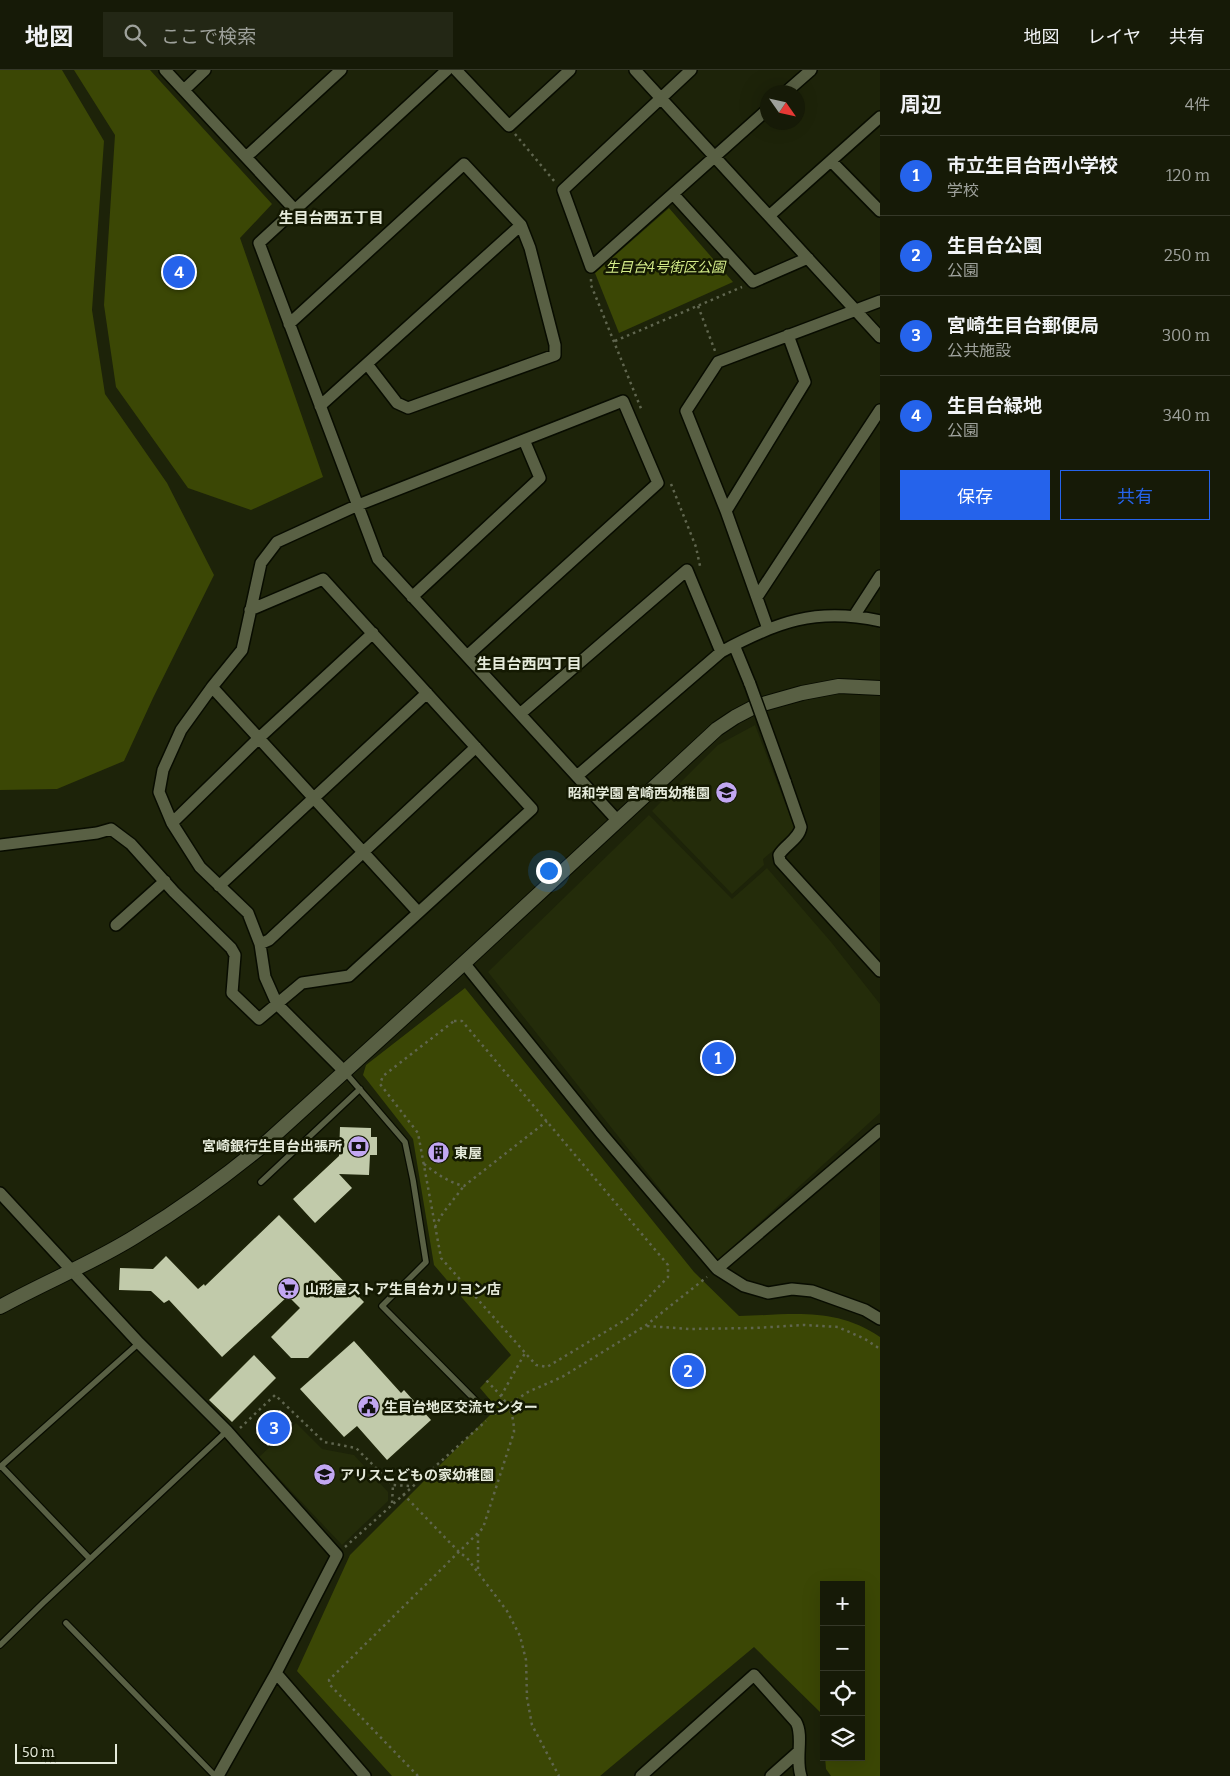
<!DOCTYPE html>
<html lang="ja">
<meta charset="utf-8">
<style>
body{margin:0;font-family:Bitter,"Noto Sans JP",serif;background:#232715;color:#f1f3f6}
.controls{position:absolute;right:15px;bottom:15px;display:grid;overflow:hidden;border-radius:0px;box-shadow:0 5px 20px #0002}
.controls button{width:45px;height:45px;display:grid;place-items:center;padding:0;border:0;border-bottom:1px solid #353828;background:#161a07;color:#f1f3f6;font:25px sans-serif}
.compass{position:absolute;left:760px;top:15px;width:45px;height:45px;border-radius:50%;background:#161a07;box-shadow:0 5px 20px #0002;rotate:124deg}
.scale{position:absolute;left:15px;bottom:12px;width:102px;box-sizing:border-box;padding-left:5px;border:2px solid #e5eada;border-top:0;font-size:14px;line-height:18px;white-space:nowrap;color:#e5eada;-webkit-text-stroke:4px #141902;paint-order:stroke}
.you{position:absolute;left:548px;top:800px;width:18px;height:18px;margin:-12px;border:4px solid #fff;border-radius:50%;background:#1a73e8;box-shadow:0 0 0 8px #1a73e833}
.badge{display:grid;place-items:center;width:32px;height:32px;border-radius:50%;background:#2563eb;color:#fff;font-size:16px;font-weight:700}
.pin{position:absolute;translate:-50% -50%;border:2px solid #fff;box-shadow:0 1px 5px #0006}
.list{margin:0;padding:0;list-style:none}
h2{display:flex;justify-content:space-between;align-items:center;height:65px;margin:0;padding:0 20px;font-size:21px}
h2 small{font-size:16px;font-weight:400;color:#9ea19b}
.list li{display:grid;grid-template-columns:32px 1fr auto;gap:15px;align-items:center;box-sizing:border-box;height:80px;padding:0 20px;border-top:1px solid #353828}
.list b{display:block;font-size:19px;white-space:nowrap}
.list p{margin:0;font-size:16px;white-space:nowrap;color:#9ea19b}
.list em{font-size:16px;font-style:normal;color:#9ea19b}
.actions{display:flex;gap:10px;padding:15px 20px}
.actions a{flex:1;padding:11px 0;border:1px solid #2563eb;border-radius:0px;text-align:center;font-size:18px;color:#2563eb}
.actions .main{background:#2563eb;color:#fff}
.icon{flex:none;width:28px;height:28px;fill:none;stroke:currentColor;stroke-width:2;stroke-linecap:round;stroke-linejoin:round}
.map{position:relative;flex:none;width:880px;height:1706px;overflow:hidden}
header{display:flex;align-items:center;gap:30px;box-sizing:border-box;height:70px;padding:0 25px;background:#161a07;border-bottom:1px solid #353828}
header strong{font-size:24px}
nav{display:flex;gap:28px;margin-inline-start:auto;font-size:18px}
.search{width:350px;height:45px;background:#232715;display:flex;align-items:center;gap:12px;box-sizing:border-box;padding:0 18px;border-radius:0px;color:#9ea19b;font-size:19px}
main{display:flex}
aside{flex:1;background:#161a07}
.map>svg:first-child{display:block}
.built{fill:#242c0a}
.green{fill:#3b4705}
.building{fill:#c1caaa}
.lines{fill:none;stroke-linecap:round;stroke-linejoin:round}
.service-casing{stroke:#080c00;stroke-width:8}
.minor-casing{stroke:#080c00;stroke-width:14}
.tertiary-casing{stroke:#080c00;stroke-width:16}
.path{stroke:#60664f;stroke-width:2.5;stroke-dasharray:2.5 4;stroke-linecap:butt}
.service{stroke:#596044;stroke-width:5.5}
.minor{stroke:#596044;stroke-width:11}
.tertiary{stroke:#596044;stroke-width:14}
.minor-bridge-casing{stroke:#080c00;stroke-width:14;stroke-linecap:butt}
.minor-bridge{stroke:#596044;stroke-width:11}
.labels{text-anchor:middle;dominant-baseline:central;stroke-width:5;stroke-linejoin:round;paint-order:stroke}
.park-label{font-size:14px;font-style:italic;fill:#d4ec89;stroke:#141902}
.poi-label{font-size:14px;font-weight:bold;fill:#e5eada;stroke:#141902;text-anchor:start}
.neighbourhood-label{font-size:15px;font-weight:bold;fill:#e5eada;stroke:#141902}
</style>
<header>
<strong>地図</strong>
<div class="search"><svg class="icon" aria-label="search" viewBox="0 0 24 24"><circle cx="10" cy="10" r="6"/><path d="M15 15l6 6"/></svg>ここで検索</div>
<nav><a>地図</a><a>レイヤ</a><a>共有</a></nav>
</header>
<main>
<div class="map">
<svg width="880" height="1706" viewBox="0 0 880 1706">
<rect width="100%" height="100%" fill="#1d2309"/>
<!-- built -->
<path class="built" d="M755,655L795,759L794,763L763,789L764,795L732,824L652,741L718,675Z
M649,745L732,829L767,798L831,872L880,934V1043L717,1191L488,902Z
M296,1353L322,1379L354,1385L388,1422V1431L342,1475L259,1387Z"/>
<!-- green -->
<path class="green" d="M0,0H62L104,71L92,240L105,324L167,413L214,505L153,628L124,691L57,719L0,720Z
M74,0H150L272,134L240,168L323,407L251,440L188,418L116,317L104,235L115,65Z
M669,138L733,212L619,263L595,203Z
M465,918L694,1202L739,1246C791,1245 834,1236 880,1267V1706H831L826,1699L825,1687H861V1515H824V1671L821,1643L754,1577L600,1706H392L297,1601L350,1485L497,1338L480,1318L511,1285L434,1195L413,1069L363,1005L366,995Z"/>
<!-- building -->
<path class="building" d="M340,1057L371,1058V1067H377V1085H370L369,1105L339,1104L352,1118L315,1153L293,1129L339,1086Z
M279,1145L364,1232L308,1288H291L271,1267L300,1238L288,1226L222,1287L169,1230L164,1233L151,1221L119,1220L120,1198L153,1199L166,1186L198,1219L204,1214L205,1216Z
M354,1271L401,1323L404,1320L431,1350L387,1390L357,1356L344,1367L300,1319Z
M254,1285L276,1308L232,1352L209,1330Z
M280,1340L292,1353L268,1376L256,1363Z"/>
<g class="lines">
<defs>
<path id="service" d="M344,1001L405,1072L413,1110L426,1192L382,1236L486,1341
M261,1112L360,1019
M1,1396L90,1489
M0,1397L139,1273
M66,1553L215,1706
M0,1575L43,1533L227,1361"/>
<path id="minor" d="M165,0L295,140
M447,0L259,173L378,489L617,750
M456,0L509,56L570,0
M635,0L880,267
M691,0L563,120L591,197L768,39
M184,20L205,0
M786,22L811,0
M246,87L341,0
M831,91L880,141
M673,124L753,212L808,188
M769,146L880,47
M289,254L464,94L521,155L530,178L555,275V285L408,338L397,333L367,294
M320,336L521,155
M726,441L805,312L788,265
M412,527L540,408L524,370
M757,527L880,340
M854,546L880,506
M768,559L726,441L686,341L718,292L880,231
M734,575L750,614
M212,617L418,842
M520,644L687,500L721,582
M577,706L721,582C776,552 816,537 880,551
M785,711L801,757C799,769 785,775 779,785L780,791L880,901
M172,753L259,668L373,563
M0,775L97,763L111,759L131,774L174,822L231,878L235,885L232,923L259,949L302,913L349,906L532,739L323,509L250,540
M219,816L427,623
M116,855L165,811
M260,874L269,870L476,677
M464,893L602,1064L717,1199L744,1216L768,1223L792,1219L812,1221L865,1240L880,1249
M344,1001L277,934L265,907L260,874L248,843L200,797L172,753L159,722L163,700L181,660L212,617L242,580L261,493L277,472L358,435L623,331L658,413L467,586
M0,1123L139,1273L227,1361L337,1485L276,1603L218,1706
M717,1199L880,1060
M276,1603L365,1706
M641,1706L754,1605L796,1652C804,1666 795,1689 801,1706
M771,1706L798,1682"/>
<path id="tertiary" d="M0,1237C45,1212 93,1193 136,1166C182,1138 226,1106 267,1072L464,893L717,659L735,647L756,636L802,623L839,616L880,618"/>
</defs>
<!-- service casing -->
<use href="#service" class="service-casing"/>
<!-- minor casing -->
<use href="#minor" class="minor-casing"/>
<!-- tertiary casing -->
<use href="#tertiary" class="tertiary-casing"/>
<!-- path -->
<path class="path" d="M515,64L555,112
M591,209V215L642,341
M698,236L715,281
M615,271L742,217
M671,414L696,477L700,496
M454,951H462L668,1195V1207L630,1247L547,1297L536,1295L441,1188L418,1063L380,1014L383,1006Z
M424,1094C437,1104 448,1112 464,1116L547,1051
M435,1157L443,1143L464,1116
M647,1256L690,1259L755,1258L804,1255L838,1257L865,1269L880,1279
M501,1326L525,1283
M494,1344L528,1322L562,1307L645,1256L707,1207
M240,1358L275,1325L324,1372L356,1378L393,1415L411,1416
M403,1424L459,1482L467,1488L507,1541L520,1566L526,1590L527,1628L532,1655L559,1706
M392,1433L393,1415
M345,1477L486,1351
M478,1499V1463
M418,1706L330,1615L329,1610L483,1458L514,1362C514,1336 502,1327 485,1309"/>
<!-- service -->
<use href="#service" class="service"/>
<!-- minor -->
<use href="#minor" class="minor"/>
<!-- tertiary -->
<use href="#tertiary" class="tertiary"/>
<defs>
<path id="minor-bridge" d="M750,614L785,711"/>
</defs>
<!-- minor-bridge casing -->
<use href="#minor-bridge" class="minor-bridge-casing"/>
<!-- minor-bridge -->
<use href="#minor-bridge" class="minor-bridge"/>
</g>
<!-- icons -->
<defs>
<symbol id="school-disc" viewBox="-11 -11 22 22"><circle r="9.5" fill="#c2a7f2" stroke="#141902"/><path d="M0-5L7-2L0 1L-7-2ZM-4 1L0 2.5L4 1V4Q0 6-4 4Z" fill="#111"/></symbol>
<symbol id="bank-disc" viewBox="-11 -11 22 22"><circle r="9.5" fill="#c2a7f2" stroke="#141902"/><path d="M-6-4H6V4H-6ZM0-2.3a2.3 2.3 0 1 0 0 4.6a2.3 2.3 0 1 0 0-4.6Z" fill="#111"/></symbol>
<symbol id="building-disc" viewBox="-11 -11 22 22"><circle r="9.5" fill="#c2a7f2" stroke="#141902"/><path d="M-4-6H4V6H1V3H-1V6H-4ZM-2.5-4.3h1.7v1.8h-1.7ZM.8-4.3h1.7v1.8H.8ZM-2.5-1h1.7V.8h-1.7ZM.8-1h1.7V.8H.8Z" fill="#111"/></symbol>
<symbol id="supermarket-disc" viewBox="-11 -11 22 22"><circle r="9.5" fill="#c2a7f2" stroke="#141902"/><path d="M-6-5.5h2.5l.6 2H6L4.5 2H-2.5L-4.4-4H-6ZM-1.5 3.2a1.3 1.3 0 1 0 .1 0ZM3 3.2a1.3 1.3 0 1 0 .1 0Z" fill="#111"/></symbol>
<symbol id="civic-disc" viewBox="-11 -11 22 22"><circle r="9.5" fill="#c2a7f2" stroke="#141902"/><path d="M-.6-6.5H3V-4.5H.6V-3L4-1V1h2V6H-6V1h2V-1L-.6-3ZM-1.2 2.5V6h2.4V2.5Z" fill="#111"/></symbol>
</defs>
<g fill-rule="evenodd">
<use href="#school-disc" x="714" y="710" width="25" height="25"/>
<use href="#bank-disc" x="346" y="1064" width="25" height="25"/>
<use href="#building-disc" x="426" y="1070" width="25" height="25"/>
<use href="#supermarket-disc" x="276" y="1206" width="25" height="25"/>
<use href="#civic-disc" x="356" y="1324" width="25" height="25"/>
<use href="#school-disc" x="312" y="1392" width="25" height="25"/>
</g>
<g class="labels">
<!-- park labels -->
<g class="park-label">
<text x="665" y="197">生目台4号街区公園</text>
</g>
<!-- poi labels -->
<g class="poi-label">
<text x="710" y="723" text-anchor="end">昭和学園 宮崎西幼稚園</text>
<text x="342" y="1076" text-anchor="end">宮崎銀行生目台出張所</text>
<text x="454" y="1083">東屋</text>
<text x="305" y="1219">山形屋ストア生目台カリヨン店</text>
<text x="384" y="1337">生目台地区交流センター</text>
<text x="340" y="1405">アリスこどもの家幼稚園</text>
</g>
<!-- neighbourhood labels -->
<g class="neighbourhood-label">
<text x="331" y="148">生目台西五丁目</text>
<text x="529" y="594">生目台西四丁目</text>
</g>
</g>
</svg>
<div class="controls">
<button>+</button>
<button>−</button>
<button><svg class="icon" aria-label="locate" viewBox="0 0 24 24"><circle cx="12" cy="12" r="6"/><path d="M12 2v4M12 18v4M2 12h4M18 12h4"/></svg></button>
<button><svg class="icon" aria-label="layers" viewBox="0 0 24 24"><path d="M12 4l9 5-9 5-9-5zM3 14l9 5 9-5"/></svg></button>
</div>
<svg class="compass" viewBox="-18 -18 36 36"><path d="M0-13l5 13h-10z" fill="#e53935"/><path d="M0 13l5-13h-10z" fill="#9ea19b"/></svg>
<div class="scale">50 m</div>
<div class="you"></div>
<div class="pin badge" style="left:718px;top:988px">1</div>
<div class="pin badge" style="left:688px;top:1301px">2</div>
<div class="pin badge" style="left:274px;top:1358px">3</div>
<div class="pin badge" style="left:179px;top:202px">4</div>
</div>
<aside>
<h2>周辺<small>4件</small></h2>
<ul class="list">
<li><span class="badge">1</span><div><b>市立生目台西小学校</b><p>学校</p></div><em>120 m</em></li>
<li><span class="badge">2</span><div><b>生目台公園</b><p>公園</p></div><em>250 m</em></li>
<li><span class="badge">3</span><div><b>宮崎生目台郵便局</b><p>公共施設</p></div><em>300 m</em></li>
<li><span class="badge">4</span><div><b>生目台緑地</b><p>公園</p></div><em>340 m</em></li>
</ul>
<div class="actions"><a class="main">保存</a><a>共有</a></div>
</aside>
</main>
